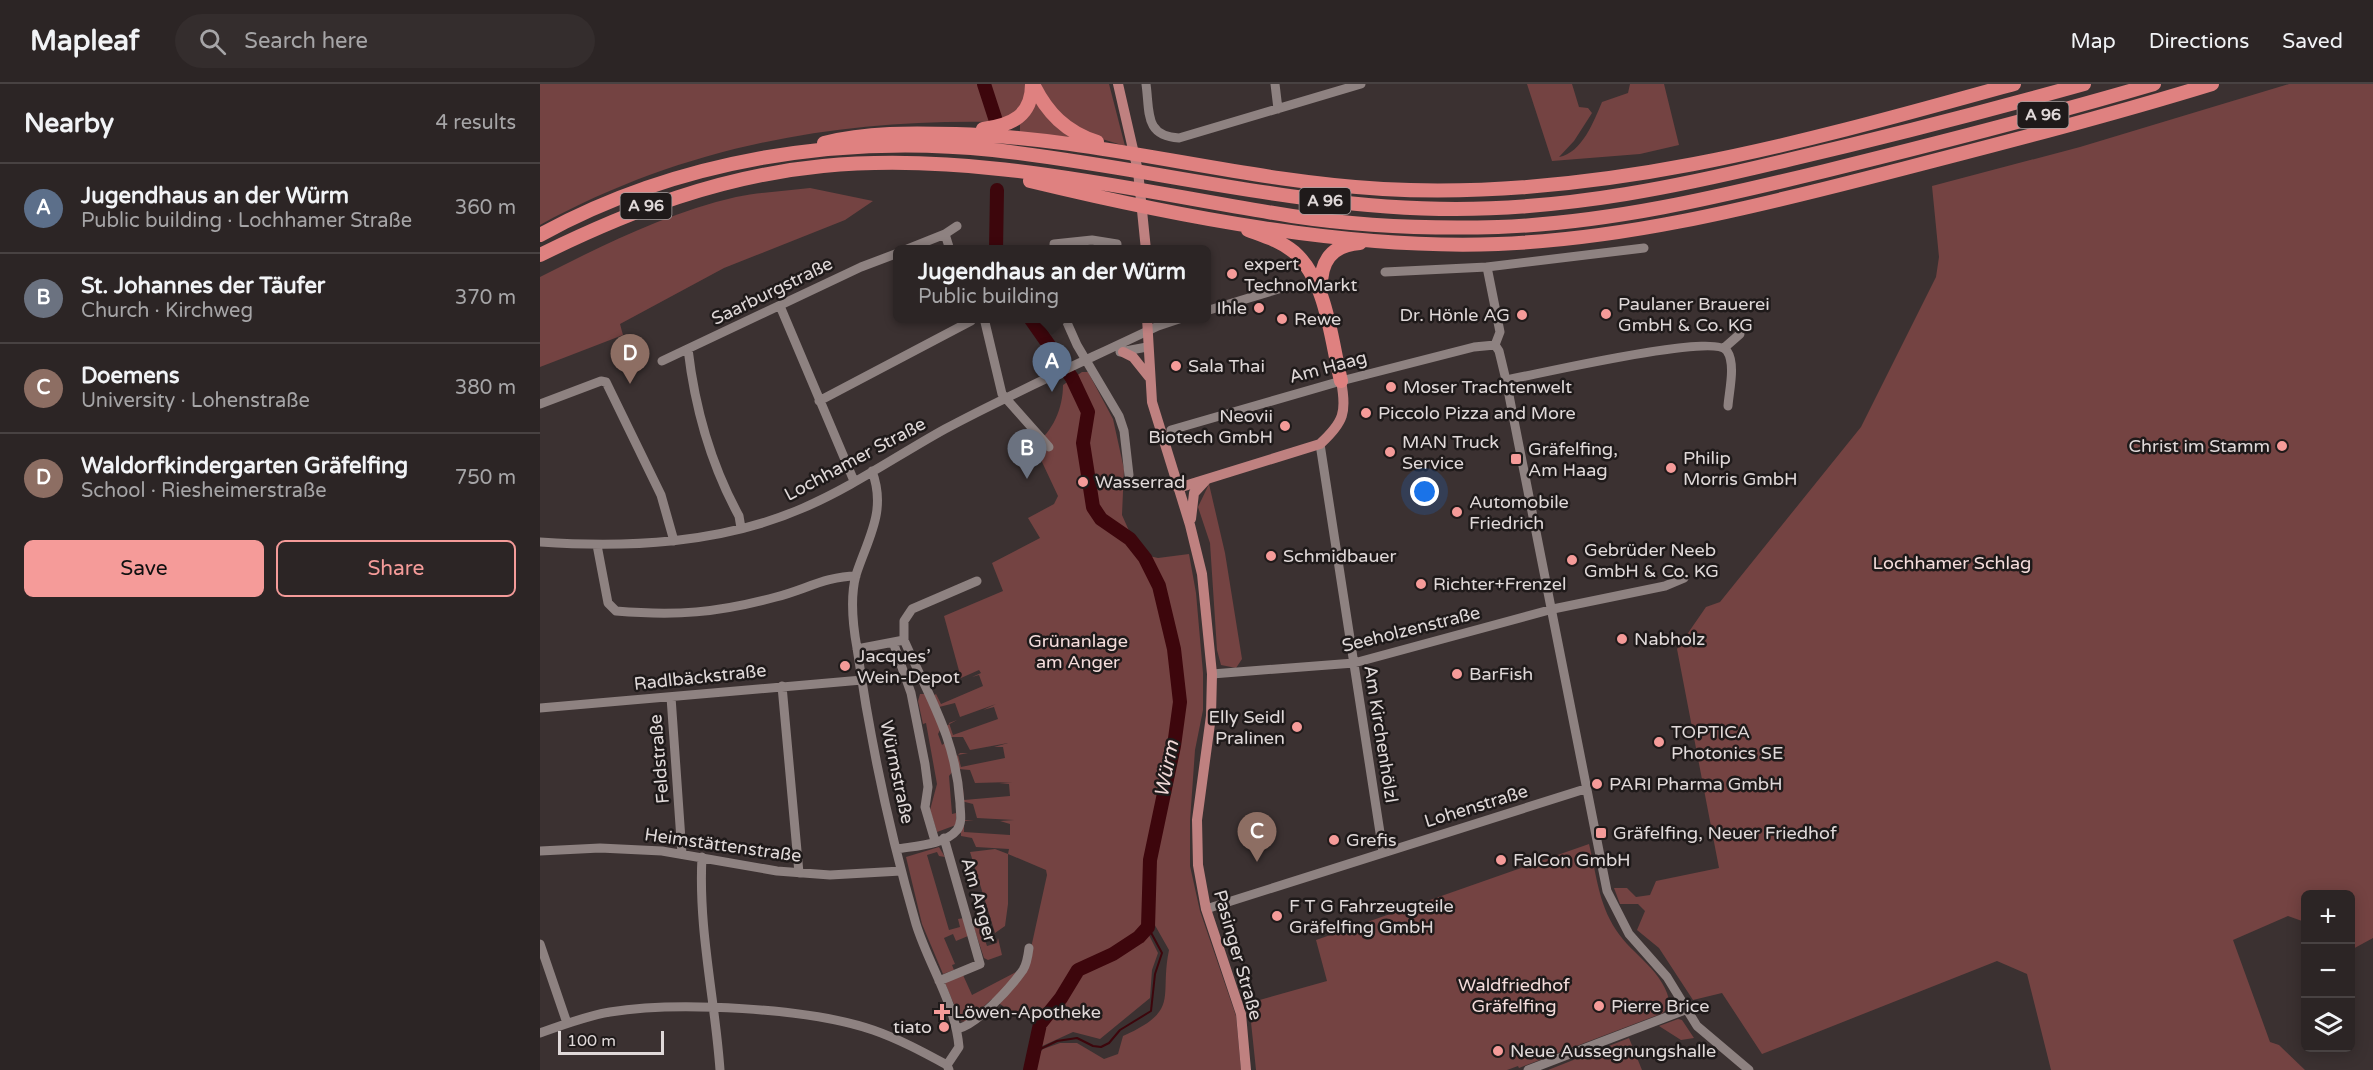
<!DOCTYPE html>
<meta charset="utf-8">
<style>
body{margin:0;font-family:"Varela Round",sans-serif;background:#342d2d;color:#f1f3f6}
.controls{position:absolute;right:18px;bottom:18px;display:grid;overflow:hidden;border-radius:9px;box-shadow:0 3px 15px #0003}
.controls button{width:54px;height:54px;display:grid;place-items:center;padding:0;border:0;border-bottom:2px solid #484242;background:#2c2525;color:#f1f3f6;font:30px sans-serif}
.scale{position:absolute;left:18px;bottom:15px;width:106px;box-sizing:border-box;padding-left:6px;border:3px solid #e0d9d9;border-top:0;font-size:16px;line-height:21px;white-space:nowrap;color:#e0d9d9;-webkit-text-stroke:4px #1f1a1a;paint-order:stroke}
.you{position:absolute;left:885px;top:408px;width:21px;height:21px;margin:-15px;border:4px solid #fff;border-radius:50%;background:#1a73e8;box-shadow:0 0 0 9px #1a73e833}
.badge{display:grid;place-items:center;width:39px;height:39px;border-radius:50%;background:#f59b99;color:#fff;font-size:20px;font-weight:700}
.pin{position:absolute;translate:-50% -50px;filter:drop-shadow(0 2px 3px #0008)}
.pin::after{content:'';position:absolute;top:32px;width:21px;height:18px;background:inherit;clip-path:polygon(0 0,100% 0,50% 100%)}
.popup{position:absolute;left:353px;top:161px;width:318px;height:78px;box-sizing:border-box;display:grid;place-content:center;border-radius:9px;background:#2c2525;filter:drop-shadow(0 2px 4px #0005);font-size:20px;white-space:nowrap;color:#a6a5a7}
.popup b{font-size:22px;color:#f1f3f6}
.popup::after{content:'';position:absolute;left:50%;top:100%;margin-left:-12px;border:12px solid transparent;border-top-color:#2c2525}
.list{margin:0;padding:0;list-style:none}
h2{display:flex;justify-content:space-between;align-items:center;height:78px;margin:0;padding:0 24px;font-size:26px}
h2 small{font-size:20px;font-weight:400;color:#a6a5a7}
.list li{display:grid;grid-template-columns:39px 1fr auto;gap:18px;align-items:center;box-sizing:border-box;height:90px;padding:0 24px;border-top:2px solid #484242}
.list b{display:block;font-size:22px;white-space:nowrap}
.list p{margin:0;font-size:20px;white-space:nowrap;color:#a6a5a7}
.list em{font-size:20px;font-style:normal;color:#a6a5a7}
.actions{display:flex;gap:12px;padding:18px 24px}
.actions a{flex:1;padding:14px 0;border:2px solid #f59b99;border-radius:9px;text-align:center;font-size:21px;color:#f59b99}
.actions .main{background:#f59b99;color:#111}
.icon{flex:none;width:33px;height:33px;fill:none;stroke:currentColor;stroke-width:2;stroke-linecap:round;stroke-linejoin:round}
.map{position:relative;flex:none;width:1833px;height:986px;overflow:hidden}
header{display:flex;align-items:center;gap:36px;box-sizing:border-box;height:84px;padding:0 30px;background:#2c2525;border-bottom:2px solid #484242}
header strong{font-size:28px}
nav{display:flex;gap:33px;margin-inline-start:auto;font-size:21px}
.search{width:420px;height:54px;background:#342d2d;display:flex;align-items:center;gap:15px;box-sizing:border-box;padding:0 21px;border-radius:33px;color:#a6a5a7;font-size:22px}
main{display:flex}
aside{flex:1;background:#2c2525}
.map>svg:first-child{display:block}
.green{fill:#744342}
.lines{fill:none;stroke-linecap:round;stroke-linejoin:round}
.stream{stroke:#3d060c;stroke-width:2}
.river{stroke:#3d060c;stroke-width:14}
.minor{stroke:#8e8281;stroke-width:9}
.major{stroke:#bf8180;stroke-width:10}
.highway{stroke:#df8180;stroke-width:14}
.poi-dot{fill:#f59b99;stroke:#1f1a1a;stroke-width:2}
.labels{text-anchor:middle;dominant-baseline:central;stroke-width:5;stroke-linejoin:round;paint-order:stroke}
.shield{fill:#1f1a1a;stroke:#a6a0a0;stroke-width:1.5}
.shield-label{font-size:16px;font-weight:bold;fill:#e0d9d9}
.poi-label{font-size:18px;fill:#e0d9d9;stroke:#1f1a1a;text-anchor:start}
.street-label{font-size:18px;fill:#e0d9d9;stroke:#1f1a1a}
.park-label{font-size:18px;fill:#f5dddc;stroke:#1f1a1a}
.water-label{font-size:20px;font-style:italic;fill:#efd7d6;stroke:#1f1a1a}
</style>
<header>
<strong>Mapleaf</strong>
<div class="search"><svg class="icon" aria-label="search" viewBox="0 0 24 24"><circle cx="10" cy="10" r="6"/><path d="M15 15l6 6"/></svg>Search here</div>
<nav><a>Map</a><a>Directions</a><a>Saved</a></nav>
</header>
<main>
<aside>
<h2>Nearby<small>4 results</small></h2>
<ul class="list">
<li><span class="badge" style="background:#5c6f8a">A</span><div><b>Jugendhaus an der Würm</b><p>Public building · Lochhamer Straße</p></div><em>360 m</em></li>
<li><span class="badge" style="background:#6b7280">B</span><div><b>St. Johannes der Täufer</b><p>Church · Kirchweg</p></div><em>370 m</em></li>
<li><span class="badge" style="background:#8d6e63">C</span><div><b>Doemens</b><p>University · Lohenstraße</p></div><em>380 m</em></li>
<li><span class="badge" style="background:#8d6e63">D</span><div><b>Waldorfkindergarten Gräfelfing</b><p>School · Riesheimerstraße</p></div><em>750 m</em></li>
</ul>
<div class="actions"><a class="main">Save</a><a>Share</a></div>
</aside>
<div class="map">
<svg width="1833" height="986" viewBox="0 0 1833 986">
<rect width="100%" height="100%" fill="#3b3131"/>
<!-- green -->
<path class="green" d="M0,0H486C486,23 477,32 455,38C294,35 142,63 0,141Z
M499,0H569L585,62L549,51L521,35Z
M987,0H1032L1039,23L1048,24L1052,29L1034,57L1019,73C1042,69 1054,37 1062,18L1088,9L1090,0H1124L1139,61L1100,70L1012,77Z
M1749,0H1833V854L1811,866L1810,810H1766L1765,844L1762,837L1748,832L1693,856L1730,958L1739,961L1765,986H1511L1487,890L1457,877L1222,970L1182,909L1153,916L1119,864L1097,846L1105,827L1098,820H1080L1074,804H1087L1096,813L1110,811L1116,797L1179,784L1137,565L1166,523L1180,518L1321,343L1396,193L1399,173L1392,102L1540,63Z
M494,15L535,54L480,48V39Z
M270,104L333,117L305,136L184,184L80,240L83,251L0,283V193C63,161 127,129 196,113C220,108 246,107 270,104Z
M542,288H548L573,335L584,385L582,431L590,449L609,472L618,474L649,470L656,509L663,589V626L655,666L650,737V782L660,827L696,932L701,986H494L496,972L503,965L520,959H537L564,975L578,970L583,952C641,926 619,914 629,866L612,836L615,798L606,796L603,839L618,869L612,886L610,914L560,955L533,948L498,964L505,941L474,929L452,915L426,938L421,937L405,899L423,891L432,911L478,887L491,864L507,791L506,786L468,770L469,765L436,763L432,754L421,752V737H434L424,736V748L470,751V740L460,737L474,736L437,734L433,720L421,717L420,705L432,701L423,704L424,716L470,712L469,700L459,699L472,698L435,699L430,686L418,685L416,673L420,669H428L418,671L421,683L465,674L463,663H454L468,659L430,666L423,653H411L406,642L417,636L409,639L413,651L458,635L454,623L443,626L456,620L420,633L415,619L399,623L394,611L405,606L396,610L401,620L443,602L439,591L432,593L441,589L439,586L421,594L404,532L463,507L452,479L500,454L488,434L514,420L518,412L494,361C513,348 523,324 523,301Z
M669,400L685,469L702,575L696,584L681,581L677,566L670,459L658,423Z
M380,610H387L401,644L398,650L402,661L406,658L413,687L409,692L412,730L416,729V741L397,748L390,726L397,700L386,639L383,640L378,617Z
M1049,760C1057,792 1058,818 1076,846C1092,871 1126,888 1130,921L1123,929L979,984L978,982L967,986H716L709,919L787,897L776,856Z
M399,763L405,773L399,772L397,768L387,771L409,846L420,843L418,835L424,834L428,852L416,857L413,850L404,854L415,880L412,881L414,886L403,890L382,840L366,773Z
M455,765L468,770V820L465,842L455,849L430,768Z
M437,840L440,841L447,862L457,859L458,854L462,871L448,876L444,874L433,841Z
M1138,935L1142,936L1154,954L1141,956L1119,942Z
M1089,954L1102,986H1008Z"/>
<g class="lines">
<!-- stream -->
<path class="stream" d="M494,968L517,957L537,954L553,962L561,963L569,959L580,946L611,927L615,890L622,869L608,843"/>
<!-- river -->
<path class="river" d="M444,0L456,37
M456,166L457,106
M490,986L500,940L521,914L538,886L573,870L599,853L608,843L610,776L634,662L640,618L634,565L619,502L605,474L590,455L561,435L553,423L543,359L548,328L532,294L490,234"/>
<!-- minor -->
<path class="minor" d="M606,0C610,28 604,52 639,54L821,0
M735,0L738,25
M405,150L410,166
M365,166L405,150L417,142
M514,166V160L552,156L577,160
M947,183L960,248L955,261
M845,188L947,183L1104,164
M240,222L314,397
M666,227L742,204
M444,234L462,310L509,363
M525,234L537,261L579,332L584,347L589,391
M955,261L959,267L966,296L1067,807L1089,850L1127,893L1157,942L1209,986
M1184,264L1200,250
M148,265C155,325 170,379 199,432L201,444
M580,268L607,263
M122,277L321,183L358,169
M966,296C995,291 1174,248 1187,267C1196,280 1189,307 1188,322
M279,317L431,237L432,234
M0,320L61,297L66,298L121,411L134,457
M631,346L801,297L934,263L955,261
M780,360L843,768
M332,387C347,427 328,454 316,491C310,513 313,542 317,564C330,656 350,750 376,840C389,882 415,918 419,963L407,981L409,986
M0,458C87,464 181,460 263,424C312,403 358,371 405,345C474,308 547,276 618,242L642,234
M57,461L68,519L76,527C136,532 177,529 236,513C264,506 287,492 316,492
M353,558L371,609L385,680L388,703L385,723L395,757
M317,565L364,556V537L372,525L437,497
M672,590L814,579L1013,525L1125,502L1144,494
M242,602L259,789
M131,613L142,770
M0,624L322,596
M357,765C374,762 405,761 417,746C423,738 420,728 420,719C416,654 389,613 364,556
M0,767L60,764L122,767L237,787L290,791L361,787
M162,773C158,845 175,915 180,986
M666,825L1045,705
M0,860L27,939
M399,897L440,880L404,754
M417,945C437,941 471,903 483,886C487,880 488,872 489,864
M0,949C22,941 46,932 70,928C137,917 269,924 333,946C359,955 383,968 407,981
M988,986L1145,926"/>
<!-- major -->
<path class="major" d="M578,0L598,87L606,166
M607,234L612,318L650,441L662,490L672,590L671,632L657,736L658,781L666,825L701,930L706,986
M583,268L593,273L609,293
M638,404L780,360C804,338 807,328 801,297
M651,435L654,409L666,396"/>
<!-- highway -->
<path class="highway" d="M493,0C507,29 526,48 557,58
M443,45C472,41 492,32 492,0
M284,59C327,48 372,49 416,50C560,54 699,97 843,105C1059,117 1268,57 1474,0
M490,97C635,132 808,166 958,160C1083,155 1206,125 1327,94C1443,64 1558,35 1672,0
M708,146C724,152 741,157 754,168C787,197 791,256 801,297
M0,151C136,76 299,50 453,66C608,83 759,125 916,125C1031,125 1141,102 1252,75C1350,52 1447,27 1544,0
M0,171C91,126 181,92 283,82C440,67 597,108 752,132C819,142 890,145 958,143C1069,139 1178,113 1285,87C1395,60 1505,32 1614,0
M781,206C780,178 791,161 820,159"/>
</g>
<!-- markers -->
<g class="poi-dot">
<circle cx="692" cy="190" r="6"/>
<circle cx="719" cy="224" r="6"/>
<circle cx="1066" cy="230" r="6"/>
<circle cx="982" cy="231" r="6"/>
<circle cx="742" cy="235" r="6"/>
<circle cx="636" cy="282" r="6"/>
<circle cx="851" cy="303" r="6"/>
<circle cx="826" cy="329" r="6"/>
<circle cx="745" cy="342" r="6"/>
<circle cx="1742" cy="362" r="6"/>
<circle cx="850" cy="368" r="6"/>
<rect x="970" y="369" width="12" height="12" rx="3"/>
<circle cx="1131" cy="384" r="6"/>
<circle cx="543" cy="398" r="6"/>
<circle cx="917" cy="428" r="6"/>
<circle cx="731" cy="472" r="6"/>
<circle cx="1032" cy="476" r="6"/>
<circle cx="881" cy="500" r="6"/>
<circle cx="1082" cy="555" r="6"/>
<circle cx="305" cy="582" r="6"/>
<circle cx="917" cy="590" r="6"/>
<circle cx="757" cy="643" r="6"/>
<circle cx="1119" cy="658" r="6"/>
<circle cx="1057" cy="700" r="6"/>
<rect x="1055" y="743" width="12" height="12" rx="3"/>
<circle cx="794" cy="756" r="6"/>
<circle cx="961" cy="776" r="6"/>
<circle cx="737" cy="832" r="6"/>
<circle cx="1059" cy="922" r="6"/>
<path d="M399 919h6v6h6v6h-6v6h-6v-6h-6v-6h6z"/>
<circle cx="404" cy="943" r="6"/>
<circle cx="958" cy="967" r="6"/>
</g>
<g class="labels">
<!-- shield labels -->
<g class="shield">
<rect x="1477.5" y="18" width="51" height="26" rx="4.5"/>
<rect x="759.5" y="104" width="51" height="26" rx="4.5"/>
<rect x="80.5" y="109" width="51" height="26" rx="4.5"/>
</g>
<g class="shield-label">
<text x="1503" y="31">A 96</text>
<text x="785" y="117">A 96</text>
<text x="106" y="122">A 96</text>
</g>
<!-- poi labels -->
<g class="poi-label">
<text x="704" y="180">expert<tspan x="704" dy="21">TechnoMarkt</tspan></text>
<text x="1078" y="220">Paulaner Brauerei<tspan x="1078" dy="21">GmbH &amp; Co. KG</tspan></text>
<text x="707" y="224" text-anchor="end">Ihle</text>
<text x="970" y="231" text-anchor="end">Dr. Hönle AG</text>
<text x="754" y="235">Rewe</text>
<text x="648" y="282">Sala Thai</text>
<text x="863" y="303">Moser Trachtenwelt</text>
<text x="838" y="329">Piccolo Pizza and More</text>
<text x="733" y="332" text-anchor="end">Neovii<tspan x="733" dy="21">Biotech GmbH</tspan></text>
<text x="862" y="358">MAN Truck<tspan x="862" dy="21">Service</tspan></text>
<text x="1730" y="362" text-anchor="end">Christ im Stamm</text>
<text x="988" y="365">Gräfelfing,<tspan x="988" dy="21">Am Haag</tspan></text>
<text x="1143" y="374">Philip<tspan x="1143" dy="21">Morris GmbH</tspan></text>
<text x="555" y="398">Wasserrad</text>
<text x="929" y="418">Automobile<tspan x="929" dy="21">Friedrich</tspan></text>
<text x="1044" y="466">Gebrüder Neeb<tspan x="1044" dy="21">GmbH &amp; Co. KG</tspan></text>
<text x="743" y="472">Schmidbauer</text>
<text x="893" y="500">Richter+Frenzel</text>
<text x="1094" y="555">Nabholz</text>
<text x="317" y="572">Jacques’<tspan x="317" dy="21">Wein-Depot</tspan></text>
<text x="929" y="590">BarFish</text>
<text x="745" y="633" text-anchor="end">Elly Seidl<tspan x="745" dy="21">Pralinen</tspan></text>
<text x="1131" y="648">TOPTICA<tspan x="1131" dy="21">Photonics SE</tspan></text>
<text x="1069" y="700">PARI Pharma GmbH</text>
<text x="1073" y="749">Gräfelfing, Neuer Friedhof</text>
<text x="806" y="756">Grefis</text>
<text x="973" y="776">FalCon GmbH</text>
<text x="749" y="822">F T G Fahrzeugteile<tspan x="749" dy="21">Gräfelfing GmbH</tspan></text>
<text x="1071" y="922">Pierre Brice</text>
<text x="414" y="928">Löwen-Apotheke</text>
<text x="392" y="943" text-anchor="end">tiato</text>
<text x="970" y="967">Neue Aussegnungshalle</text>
</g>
<!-- street labels -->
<g class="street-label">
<text transform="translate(232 207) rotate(-26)">Saarburgstraße</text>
<text transform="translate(788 283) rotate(-15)">Am Haag</text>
<text transform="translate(315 375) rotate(-28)">Lochhamer Straße</text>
<text transform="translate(871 545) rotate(-14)">Seeholzenstraße</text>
<text transform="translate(160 593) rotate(-6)">Radlbäckstraße</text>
<text transform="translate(841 650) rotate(81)">Am Kirchenhölzl</text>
<text transform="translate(119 675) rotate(-95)">Feldstraße</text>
<text transform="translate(357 688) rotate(78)">Würmstraße</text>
<text transform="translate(936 722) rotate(-17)">Lohenstraße</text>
<text transform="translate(183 761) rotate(8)">Heimstättenstraße</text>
<text transform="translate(439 816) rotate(74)">Am Anger</text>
<text transform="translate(698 871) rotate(74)">Pasinger Straße</text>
</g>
<!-- park labels -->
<g class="park-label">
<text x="1412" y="479">Lochhamer Schlag</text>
<text x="538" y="557">Grünanlage<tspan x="538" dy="21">am Anger</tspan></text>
<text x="974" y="901">Waldfriedhof<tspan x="974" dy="21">Gräfelfing</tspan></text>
</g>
<!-- water labels -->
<g class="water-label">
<text transform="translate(627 685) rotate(-79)">Würm</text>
</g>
</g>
</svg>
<div class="controls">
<button>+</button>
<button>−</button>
<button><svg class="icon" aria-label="layers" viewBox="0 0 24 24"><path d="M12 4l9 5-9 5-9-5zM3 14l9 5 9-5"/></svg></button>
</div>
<div class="scale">100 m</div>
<div class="you"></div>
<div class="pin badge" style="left:512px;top:308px;background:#5c6f8a">A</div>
<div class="popup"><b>Jugendhaus an der Würm</b>Public building</div>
<div class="pin badge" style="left:487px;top:395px;background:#6b7280">B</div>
<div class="pin badge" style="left:717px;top:778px;background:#8d6e63">C</div>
<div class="pin badge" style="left:90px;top:300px;background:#8d6e63">D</div>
</div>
</main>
